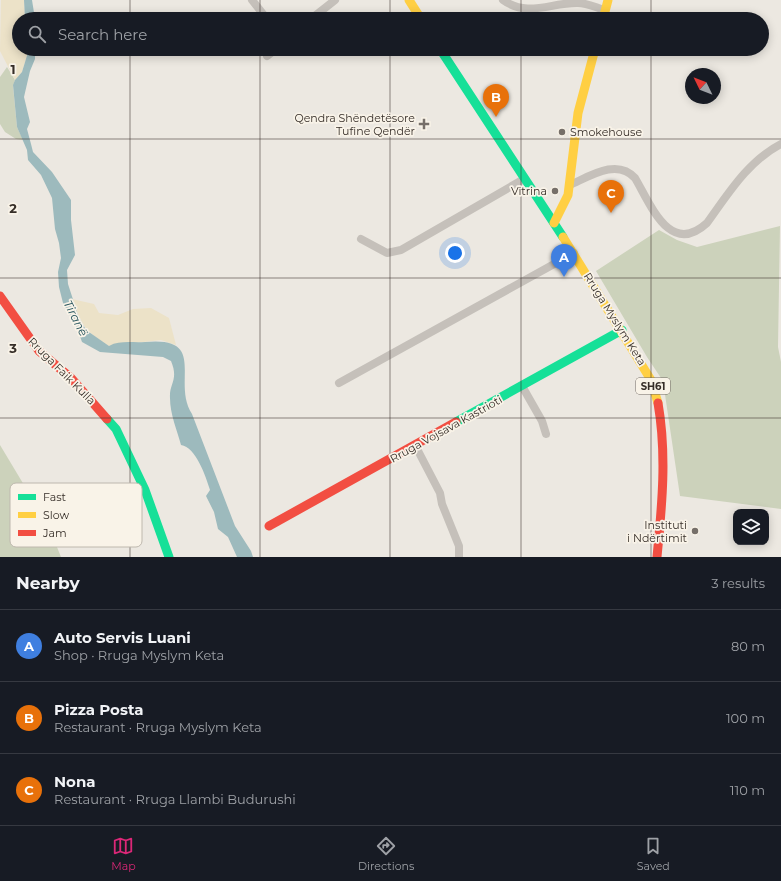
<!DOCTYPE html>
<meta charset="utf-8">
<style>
body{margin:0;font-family:Montserrat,sans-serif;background:#242831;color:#f1f3f6}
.controls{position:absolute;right:12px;bottom:12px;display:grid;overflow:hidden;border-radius:8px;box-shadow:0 2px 10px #0003}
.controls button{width:36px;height:36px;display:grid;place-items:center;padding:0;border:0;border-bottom:1px solid #363941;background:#171b24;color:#f1f3f6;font:20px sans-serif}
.compass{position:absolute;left:685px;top:68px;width:36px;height:36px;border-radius:50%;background:#171b24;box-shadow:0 2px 10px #0003;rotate:313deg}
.you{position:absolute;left:455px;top:253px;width:14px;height:14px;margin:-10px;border:3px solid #fff;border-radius:50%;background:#1a73e8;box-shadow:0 0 0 6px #1a73e833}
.badge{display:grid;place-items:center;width:26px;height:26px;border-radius:50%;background:#db2777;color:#fff;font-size:13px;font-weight:700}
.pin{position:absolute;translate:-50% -33px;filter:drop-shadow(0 1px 2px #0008)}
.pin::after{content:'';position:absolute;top:21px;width:14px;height:12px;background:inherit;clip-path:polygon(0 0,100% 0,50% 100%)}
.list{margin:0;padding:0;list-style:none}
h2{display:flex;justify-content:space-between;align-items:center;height:52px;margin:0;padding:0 16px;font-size:17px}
h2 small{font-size:13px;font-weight:400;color:#9ea1a6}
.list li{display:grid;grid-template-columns:26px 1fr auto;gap:12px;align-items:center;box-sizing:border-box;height:72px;padding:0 16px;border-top:1px solid #363941}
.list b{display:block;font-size:15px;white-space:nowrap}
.list p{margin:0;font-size:13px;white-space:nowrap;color:#9ea1a6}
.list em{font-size:13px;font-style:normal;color:#9ea1a6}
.icon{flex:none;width:22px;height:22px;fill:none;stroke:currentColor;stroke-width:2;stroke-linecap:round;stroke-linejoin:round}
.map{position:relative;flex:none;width:781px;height:557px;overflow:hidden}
.search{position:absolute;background:#171b24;box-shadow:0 2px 10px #0003;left:12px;right:12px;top:12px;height:44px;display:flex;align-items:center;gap:10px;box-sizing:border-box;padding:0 14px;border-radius:22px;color:#9ea1a6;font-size:15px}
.sheet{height:268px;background:#171b24}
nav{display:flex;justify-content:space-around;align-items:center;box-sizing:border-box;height:56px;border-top:1px solid #363941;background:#171b24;font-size:11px;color:#9ea1a6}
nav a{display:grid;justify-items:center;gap:2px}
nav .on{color:#db2777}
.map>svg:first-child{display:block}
.green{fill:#ccd2bb}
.sand{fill:#ece2c8}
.water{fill:#9dbabd}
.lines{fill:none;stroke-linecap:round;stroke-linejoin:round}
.street{stroke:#c5c0ba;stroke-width:8}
.fast{stroke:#16e098;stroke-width:9}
.slow{stroke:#ffcf43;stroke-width:9}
.jam{stroke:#f24e42;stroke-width:9}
.grid{fill:none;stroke:#362e28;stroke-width:1;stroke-opacity:0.55}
.poi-dot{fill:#766f69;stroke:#f9f3e8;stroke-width:1.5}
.labels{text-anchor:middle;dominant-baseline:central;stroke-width:3.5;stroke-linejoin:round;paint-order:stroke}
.shield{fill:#f9f3e8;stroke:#706962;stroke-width:1}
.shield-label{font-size:10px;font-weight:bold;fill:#362e28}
.poi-label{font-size:11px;fill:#362e28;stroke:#f9f3e8;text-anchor:end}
.street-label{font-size:11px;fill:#362e28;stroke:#f9f3e8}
.water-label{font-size:12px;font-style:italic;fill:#1e4e57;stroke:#f9f3e8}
.key{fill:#f9f3e8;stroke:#beb8ae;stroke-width:1}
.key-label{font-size:11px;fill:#362e28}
.grid-label{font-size:13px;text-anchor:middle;font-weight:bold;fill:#362e28;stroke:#f9f3e8;stroke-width:3.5;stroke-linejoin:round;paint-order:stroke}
</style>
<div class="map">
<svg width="781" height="557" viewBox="0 0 781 557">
<rect width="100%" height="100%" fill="#ece8e1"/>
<!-- green -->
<path class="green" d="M7,67L15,80L13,86L17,127L23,140L16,139L5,132L0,124V77Z
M780,226L778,347L781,362V509L680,496L663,381L647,357L596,271L659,230L677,240L697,247Z
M0,445L48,525L61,557H0Z"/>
<!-- sand -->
<path class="sand" d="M1,0H24L25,19H19V49H29L22,72L15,80L0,51Z
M72,299L94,304L99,313L118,315L133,309L151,308L169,318L176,345L161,340L109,346C85,331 81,325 72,299Z"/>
<!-- water -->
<path class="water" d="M24,0H32L35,19H25Z
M29,49H35V59L30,71L24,97L30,122L27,129L31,144L33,152L52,172L71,200V220L75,255L67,270L68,284L78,315L86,330L109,346C120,340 132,343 145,342C209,336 171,382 192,414L235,526L251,551L253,557H237L228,537L218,529L214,512L206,496L210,490C206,477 196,447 181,445C177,430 170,414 170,398C169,383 179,380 171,361L163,357L100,352L82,342L77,328L63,303L59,287L58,272L61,258L59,243L55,229L52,198L41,175L28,160L27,150L17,127L13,85L15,80L22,72Z"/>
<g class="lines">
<!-- street -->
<path class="street" d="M252,0L267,19
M503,0C528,18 552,2 578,3C587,3 597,8 605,10
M311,19L335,0
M267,56L276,49
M570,185C590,176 617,158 635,178C651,205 670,257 707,223C728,194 748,161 781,144
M361,239L387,253L401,250L524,179
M339,383L574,253
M522,386L542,421L546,434
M415,445L440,493L442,504L459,546V557"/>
<!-- fast -->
<path class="fast" d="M440,49L563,237
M107,419L116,429L145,490L169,557
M456,422L622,330"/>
<!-- slow -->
<path class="slow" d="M409,0L421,19
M603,19L608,0
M554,223L568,195L578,113L595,49
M563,237L651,380L658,403"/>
<!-- jam -->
<path class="jam" d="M0,296L39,351L71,378L107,419
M269,526L456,422
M657,557C662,505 667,455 658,403"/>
</g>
<!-- grid -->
<path class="grid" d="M130,0V19M260,0V19M390,0V19M521,0V19M651,0V19M130,49V557M260,49V557M390,49V557M521,49V557M651,49V557M0,139H781M0,278H781M0,418H781"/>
<!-- markers -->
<g class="poi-dot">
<path d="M422 118h4v4h4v4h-4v4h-4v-4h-4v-4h4z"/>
<circle cx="562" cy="132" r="4"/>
<circle cx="555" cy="191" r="4"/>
<circle cx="695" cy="531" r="4"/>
</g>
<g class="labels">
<!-- shield labels -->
<rect class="shield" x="636" y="378" width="34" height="16" rx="3"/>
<g class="shield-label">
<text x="653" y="386">SH61</text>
</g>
<!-- poi labels -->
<g class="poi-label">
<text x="415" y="118">Qendra Shëndetësore<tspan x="415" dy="13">Tufine Qendër</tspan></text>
<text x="570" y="132" text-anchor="start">Smokehouse</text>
<text x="547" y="191">Vitrina</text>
<text x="687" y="525">Instituti<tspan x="687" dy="13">i Ndërtimit</tspan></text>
</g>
<!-- street labels -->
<g class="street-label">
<text transform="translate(615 319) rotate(58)">Rruga Myslym Keta</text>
<text transform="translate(62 371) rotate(45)">Rruga Faik Kulla</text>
<text transform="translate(446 429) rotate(-29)">Rruga Vojsava Kastrioti</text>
</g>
<!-- water labels -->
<g class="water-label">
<text transform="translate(76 318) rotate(63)">Tiranë</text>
</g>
</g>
<!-- legend -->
<rect x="10" y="483" width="132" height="64" rx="6" class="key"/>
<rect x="18" y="494" width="18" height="6" fill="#16e098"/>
<rect x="18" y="512" width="18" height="6" fill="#ffcf43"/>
<rect x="18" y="530" width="18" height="6" fill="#f24e42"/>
<g class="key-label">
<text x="43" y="501">Fast</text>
<text x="43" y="519">Slow</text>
<text x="43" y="537">Jam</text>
</g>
<g class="grid-label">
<text x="13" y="74">1</text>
<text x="13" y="213">2</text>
<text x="13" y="353">3</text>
</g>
</svg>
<div class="controls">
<button><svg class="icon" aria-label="layers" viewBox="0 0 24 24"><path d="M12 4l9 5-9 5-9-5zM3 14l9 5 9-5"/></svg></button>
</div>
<svg class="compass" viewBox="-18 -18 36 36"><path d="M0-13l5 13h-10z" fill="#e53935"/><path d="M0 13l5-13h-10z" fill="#9ea1a6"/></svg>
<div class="you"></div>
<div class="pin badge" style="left:564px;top:277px;background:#3f7fe0">A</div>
<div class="pin badge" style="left:496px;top:117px;background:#e8710a">B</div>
<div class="pin badge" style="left:611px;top:213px;background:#e8710a">C</div>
<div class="search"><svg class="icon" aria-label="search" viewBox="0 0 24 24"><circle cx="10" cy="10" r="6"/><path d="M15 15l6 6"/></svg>Search here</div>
</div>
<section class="sheet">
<h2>Nearby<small>3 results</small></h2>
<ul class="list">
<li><span class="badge" style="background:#3f7fe0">A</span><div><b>Auto Servis Luani</b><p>Shop · Rruga Myslym Keta</p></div><em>80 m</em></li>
<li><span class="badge" style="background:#e8710a">B</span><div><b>Pizza Posta</b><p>Restaurant · Rruga Myslym Keta</p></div><em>100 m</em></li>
<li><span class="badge" style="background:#e8710a">C</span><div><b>Nona</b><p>Restaurant · Rruga Llambi Budurushi</p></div><em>110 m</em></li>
</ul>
</section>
<nav>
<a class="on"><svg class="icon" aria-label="map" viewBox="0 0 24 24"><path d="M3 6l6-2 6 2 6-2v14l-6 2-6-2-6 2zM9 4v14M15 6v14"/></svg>Map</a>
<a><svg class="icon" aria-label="directions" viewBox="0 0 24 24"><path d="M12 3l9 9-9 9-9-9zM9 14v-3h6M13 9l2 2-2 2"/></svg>Directions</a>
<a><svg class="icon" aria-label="saved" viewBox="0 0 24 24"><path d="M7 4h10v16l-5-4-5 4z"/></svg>Saved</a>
</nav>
